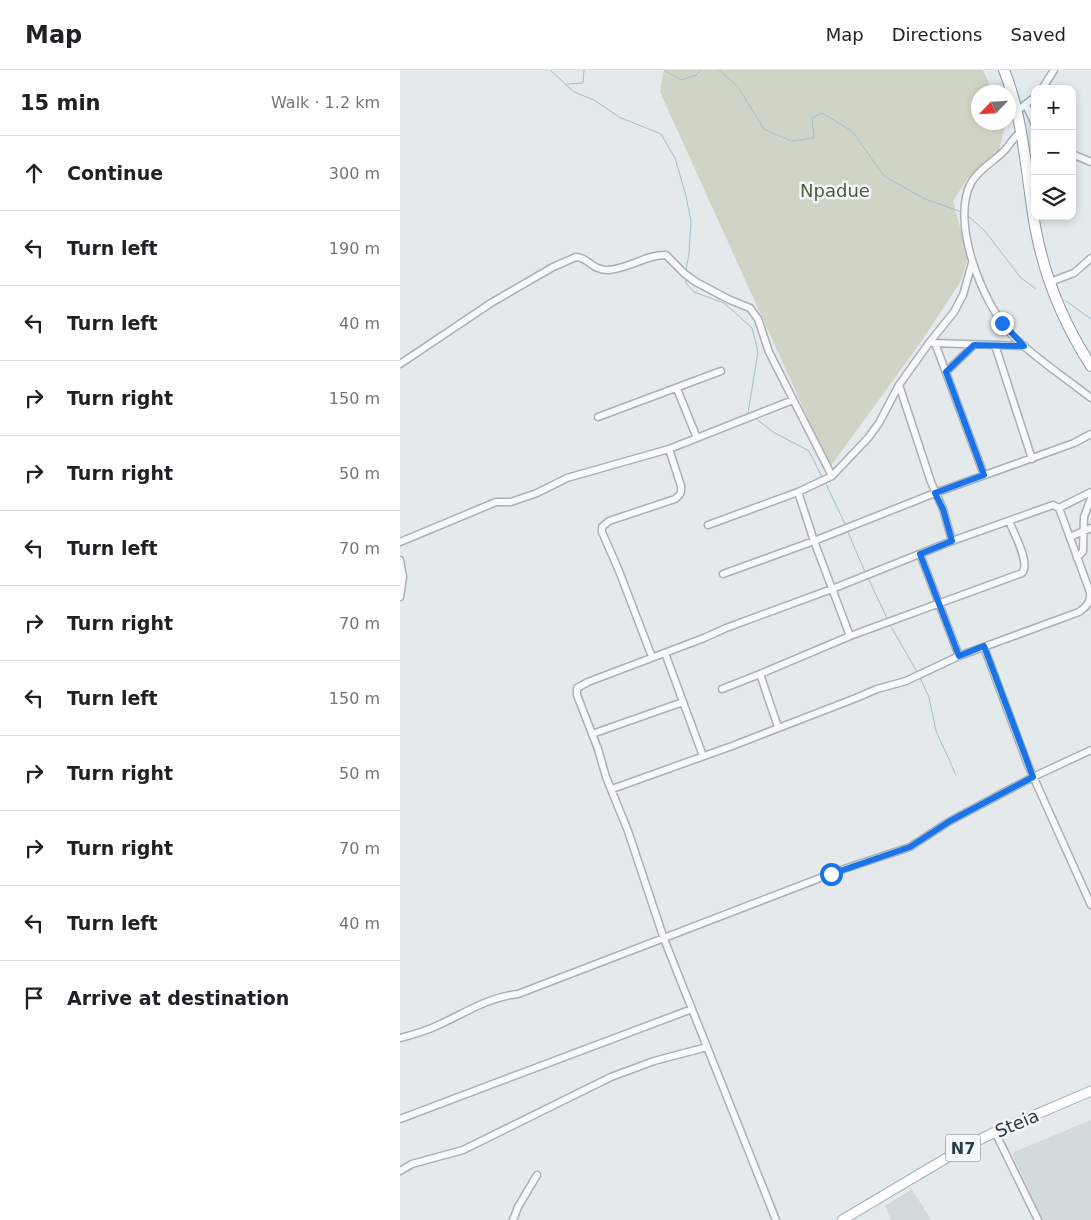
<!DOCTYPE html>
<meta charset="utf-8">
<style>
body{margin:0;font-family:"DejaVu Sans",sans-serif;background:#f2f2f2;color:#202124}
.controls{position:absolute;right:15px;top:15px;display:grid;overflow:hidden;border-radius:10px;box-shadow:0 2px 8px #0003}
.controls button{width:45px;height:45px;display:grid;place-items:center;padding:0;border:0;border-bottom:1px solid #e0e0e0;background:#fff;color:#202124;font:25px sans-serif}
.compass{position:absolute;left:571px;top:15px;width:45px;height:45px;border-radius:50%;background:#fff;box-shadow:0 2px 8px #0003;rotate:245deg}
.stop{position:absolute;width:15px;height:15px;margin:-11px;border:4px solid #1a73e8;border-radius:50%;background:#fff}
.stop.end{background:#1a73e8;border-color:#fff;box-shadow:0 1px 5px #0008}
.list{margin:0;padding:0;list-style:none}
h2{display:flex;justify-content:space-between;align-items:center;height:65px;margin:0;padding:0 20px;font-size:21px}
h2 small{font-size:16px;font-weight:400;color:#757577}
.list li{display:grid;grid-template-columns:32px 1fr auto;gap:15px;align-items:center;box-sizing:border-box;height:75px;padding:0 20px;border-top:1px solid #e0e0e0}
.list b{display:block;font-size:19px;white-space:nowrap}
.list em{font-size:16px;font-style:normal;color:#757577}
.icon{flex:none;width:28px;height:28px;fill:none;stroke:currentColor;stroke-width:2;stroke-linecap:round;stroke-linejoin:round}
.map{position:relative;flex:none;width:691px;height:1150px;overflow:hidden}
header{display:flex;align-items:center;gap:30px;box-sizing:border-box;height:70px;padding:0 25px;background:#fff;border-bottom:1px solid #e0e0e0}
header strong{font-size:24px}
nav{display:flex;gap:28px;margin-inline-start:auto;font-size:18px}
main{display:flex}
aside{flex:1;background:#fff}
.map>svg:first-child{display:block}
.built{fill:#d2d9dd}
.green{fill:#ced5c6}
.lines{fill:none;stroke-linecap:round;stroke-linejoin:round}
.stream{stroke:#a1c0ca;stroke-width:1}
.minor-casing{stroke:#a9b1b6;stroke-width:9}
.major-casing{stroke:#a4b1b7;stroke-width:11}
.highway-casing{stroke:#8c9aa2;stroke-width:12}
.minor{stroke:#f7f9fa;stroke-width:6}
.major{stroke:#fff;stroke-width:9}
.highway{stroke:#fff;stroke-width:10}
.route{stroke:#1a73e8;stroke-width:6}
.labels{text-anchor:middle;dominant-baseline:central;stroke-width:5;stroke-linejoin:round;paint-order:stroke}
.shield{fill:#f4f7f9;stroke:#68737a;stroke-width:1}
.shield-label{font-size:16px;font-weight:bold;fill:#2c3b44}
.park-label{font-size:18px;fill:#4b5f3a;stroke:#f4f7f9}
.street-label{font-size:18px;fill:#2c3b44;stroke:#f4f7f9}
</style>
<header>
<strong>Map</strong>
<nav><a>Map</a><a>Directions</a><a>Saved</a></nav>
</header>
<main>
<aside>
<h2>15 min<small>Walk · 1.2 km</small></h2>
<ul class="list">
<li><svg class="icon" aria-label="ahead" viewBox="0 0 24 24"><path d="M12 20V5M6 11l6-6 6 6"/></svg><div><b>Continue</b></div><em>300 m</em></li>
<li><svg class="icon" aria-label="left" viewBox="0 0 24 24"><path d="M17 20v-9H6M10 6l-5 5 5 5"/></svg><div><b>Turn left</b></div><em>190 m</em></li>
<li><svg class="icon" aria-label="left" viewBox="0 0 24 24"><path d="M17 20v-9H6M10 6l-5 5 5 5"/></svg><div><b>Turn left</b></div><em>40 m</em></li>
<li><svg class="icon" aria-label="right" viewBox="0 0 24 24"><path d="M7 20v-9h11M14 6l5 5-5 5"/></svg><div><b>Turn right</b></div><em>150 m</em></li>
<li><svg class="icon" aria-label="right" viewBox="0 0 24 24"><path d="M7 20v-9h11M14 6l5 5-5 5"/></svg><div><b>Turn right</b></div><em>50 m</em></li>
<li><svg class="icon" aria-label="left" viewBox="0 0 24 24"><path d="M17 20v-9H6M10 6l-5 5 5 5"/></svg><div><b>Turn left</b></div><em>70 m</em></li>
<li><svg class="icon" aria-label="right" viewBox="0 0 24 24"><path d="M7 20v-9h11M14 6l5 5-5 5"/></svg><div><b>Turn right</b></div><em>70 m</em></li>
<li><svg class="icon" aria-label="left" viewBox="0 0 24 24"><path d="M17 20v-9H6M10 6l-5 5 5 5"/></svg><div><b>Turn left</b></div><em>150 m</em></li>
<li><svg class="icon" aria-label="right" viewBox="0 0 24 24"><path d="M7 20v-9h11M14 6l5 5-5 5"/></svg><div><b>Turn right</b></div><em>50 m</em></li>
<li><svg class="icon" aria-label="right" viewBox="0 0 24 24"><path d="M7 20v-9h11M14 6l5 5-5 5"/></svg><div><b>Turn right</b></div><em>70 m</em></li>
<li><svg class="icon" aria-label="left" viewBox="0 0 24 24"><path d="M17 20v-9H6M10 6l-5 5 5 5"/></svg><div><b>Turn left</b></div><em>40 m</em></li>
<li><svg class="icon" aria-label="arrive" viewBox="0 0 24 24"><path d="M6 21V4h12l-3 4 3 4H6"/></svg><div><b>Arrive at destination</b></div></li>
</ul>
</aside>
<div class="map">
<svg width="691" height="1150" viewBox="0 0 691 1150">
<rect width="100%" height="100%" fill="#e4e9ec"/>
<!-- built -->
<path class="built" d="M691,1050V1150H642L612,1083Z
M512,1119L531,1150H491L485,1136Z"/>
<!-- green -->
<path class="green" d="M264,0H583L593,22H578V52L606,53L599,80L568,108L553,131L568,187L561,211L521,272L430,397L260,22Z"/>
<g class="lines">
<!-- stream -->
<path class="stream" d="M150,0L174,22L194,30L219,47L261,64L275,88L286,126L291,151L289,183L286,200
M264,0L281,10L296,5L301,0
M319,0L338,17L364,59L391,71L414,68L412,48L422,43L452,61L484,106L525,129L562,142
M167,14L183,13L184,0
M567,145L585,161L621,208L636,219
M285,206L286,213L294,222L324,233L352,258L358,282L348,343L351,345
M666,231L691,249
M354,347L373,362L409,381L422,407
M425,412L446,456
M447,460L465,502
M468,508L488,550
M489,553L517,602
M520,608L529,627L536,661L556,705"/>
<defs>
<path id="minor" d="M642,19L654,0
M626,35L635,54
M617,41L635,27
M621,62C613,67 610,75 604,81C593,92 578,100 571,113C550,152 583,234 611,264C633,287 666,308 691,328
M672,84L691,92
M650,212L674,203L691,188
M533,273L625,276
M535,273L584,405
M595,275L632,389
M0,294L91,233L153,197L176,187C188,187 191,200 208,200C228,199 248,184 266,185L285,204L296,212L330,230L350,238L358,249L369,282L432,406
M546,302L574,275
M499,315L531,412L543,439L552,471
M277,319L297,368
M198,347L321,301
M269,379L393,330
M659,438L691,422
M308,455L398,422L432,406L468,368L479,353L499,315L529,273L554,242L563,225L572,193
M670,467L691,458
M0,472L96,432H111L137,423L167,408L269,379L281,416C282,423 280,425 275,429L209,451L202,457V462L219,501L252,587
M520,484L559,586
M677,488L683,481L684,447L691,428
M0,490L3,507L0,527
M323,504L414,471L535,423L674,373L691,364
M450,566L622,503C631,493 613,462 609,451
M584,577L628,695L691,835
M265,583L303,686
M322,619L360,604
M378,657L360,604L450,566L414,471L398,422
M192,664L283,632
M212,719L332,676L456,628L477,619L506,611L559,586L679,542C687,536 691,532 690,522L659,438L653,435L552,471L432,519L326,558L304,568L188,612L177,618V625L198,679L206,707L228,761L264,869L376,1150
M0,968C11,965 23,962 34,957C62,945 87,927 118,924L441,800L510,777L550,751L633,707L691,680
M0,1049L292,939
M595,1062L638,1150
M0,1101L12,1094L63,1080L211,1007L254,991L307,977
M113,1150L118,1137L137,1105"/>
<path id="major" d="M442,1150L565,1077L595,1062L691,1021"/>
<path id="highway" d="M604,0C624,50 626,104 635,156C644,206 664,254 691,296"/>
</defs>
<!-- minor casing -->
<use href="#minor" class="minor-casing"/>
<!-- major casing -->
<use href="#major" class="major-casing"/>
<!-- highway casing -->
<use href="#highway" class="highway-casing"/>
<!-- minor -->
<use href="#minor" class="minor"/>
<!-- major -->
<use href="#major" class="major"/>
<!-- highway -->
<use href="#highway" class="highway"/>
</g>
<g class="lines">
<!-- route -->
<path class="route" d="M431,804L510,777L550,751L633,707L584,576L559,586L520,484L552,471L543,439L535,423L584,405L546,302L574,275L624,276L602,253"/>
</g>
<g class="labels">
<!-- shield labels -->
<rect class="shield" x="545.5" y="1064.5" width="35" height="27" rx="4"/>
<g class="shield-label">
<text x="563" y="1078">N7</text>
</g>
<!-- park labels -->
<g class="park-label">
<text x="435" y="120">Npadue</text>
</g>
<!-- street labels -->
<g class="street-label">
<text transform="translate(617 1053) rotate(-23)">Steia</text>
</g>
</g>
</svg>
<div class="controls">
<button>+</button>
<button>−</button>
<button><svg class="icon" aria-label="layers" viewBox="0 0 24 24"><path d="M12 4l9 5-9 5-9-5zM3 14l9 5 9-5"/></svg></button>
</div>
<svg class="compass" viewBox="-18 -18 36 36"><path d="M0-13l5 13h-10z" fill="#e53935"/><path d="M0 13l5-13h-10z" fill="#757577"/></svg>
<div class="stop" style="left:431px;top:804px"></div>
<div class="stop end" style="left:602px;top:253px"></div>
</div>
</main>
